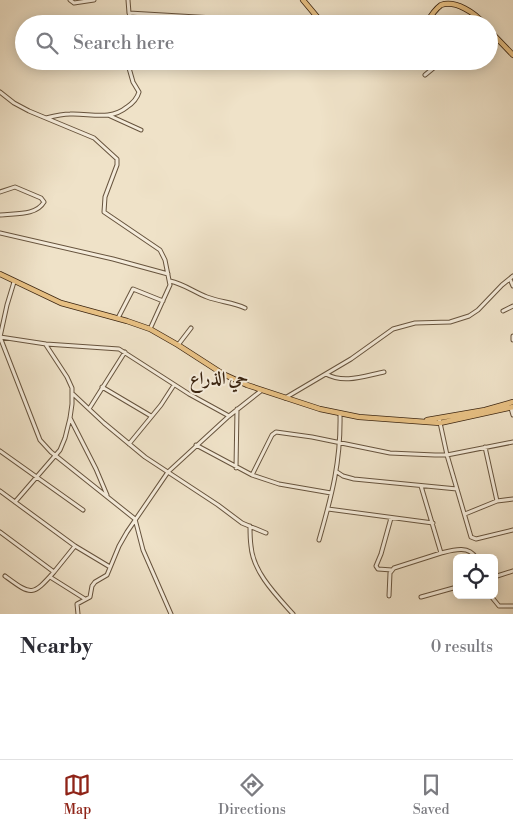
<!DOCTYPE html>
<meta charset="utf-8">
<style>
body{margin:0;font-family:"Libre Bodoni",Amiri,serif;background:#f2f2f3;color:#2b2b33}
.controls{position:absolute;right:15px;bottom:15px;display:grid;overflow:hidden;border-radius:8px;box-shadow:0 2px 12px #0003}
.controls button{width:45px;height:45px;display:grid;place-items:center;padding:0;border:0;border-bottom:1px solid #e1e1e2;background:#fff;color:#2b2b33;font:25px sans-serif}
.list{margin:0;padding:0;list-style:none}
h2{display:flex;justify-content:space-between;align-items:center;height:65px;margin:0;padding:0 20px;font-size:21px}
h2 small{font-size:16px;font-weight:400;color:#7c7c81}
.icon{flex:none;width:28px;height:28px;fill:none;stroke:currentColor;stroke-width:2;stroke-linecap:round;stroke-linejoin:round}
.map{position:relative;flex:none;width:513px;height:614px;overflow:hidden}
.search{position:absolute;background:#fff;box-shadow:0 2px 12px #0003;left:15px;right:15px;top:15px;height:55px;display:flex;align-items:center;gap:12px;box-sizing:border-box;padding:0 18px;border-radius:28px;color:#7c7c81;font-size:19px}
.sheet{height:145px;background:#fff}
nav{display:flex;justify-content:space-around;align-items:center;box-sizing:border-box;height:70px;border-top:1px solid #e1e1e2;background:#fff;font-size:14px;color:#7c7c81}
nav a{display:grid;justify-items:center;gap:2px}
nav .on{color:#8f2418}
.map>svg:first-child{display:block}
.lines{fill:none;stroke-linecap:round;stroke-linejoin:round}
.minor-casing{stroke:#67543e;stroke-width:5}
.major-casing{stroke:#3a2410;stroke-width:6}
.minor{stroke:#f5ecdb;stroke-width:3}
.major{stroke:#e8c184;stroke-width:4.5}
.labels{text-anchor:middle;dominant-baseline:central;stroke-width:4;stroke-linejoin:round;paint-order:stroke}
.neighbourhood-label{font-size:18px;font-weight:bold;fill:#3a2410;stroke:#f5ecdb}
</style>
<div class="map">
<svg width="513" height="614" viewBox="0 0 513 614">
<rect width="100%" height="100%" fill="#efe2c8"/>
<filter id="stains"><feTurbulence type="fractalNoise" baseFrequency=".004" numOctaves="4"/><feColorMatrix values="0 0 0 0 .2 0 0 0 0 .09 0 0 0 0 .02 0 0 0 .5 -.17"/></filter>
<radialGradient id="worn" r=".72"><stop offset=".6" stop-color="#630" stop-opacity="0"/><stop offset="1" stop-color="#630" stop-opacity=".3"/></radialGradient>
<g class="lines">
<defs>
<path id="minor" d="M70,0L74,3L94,0
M128,0L129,13L231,19
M129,13L133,24
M425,75L442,61
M0,92L14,103L29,111L94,138L117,159V165L105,197L104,212L160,250L165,260L170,285L150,329
M108,115L141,130
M46,118C54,116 62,114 70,114C90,113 110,121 127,107C133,103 137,99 139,92L133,82L127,61
M0,192L15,187L41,198L44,202C36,216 14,213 0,215
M0,233L113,259L168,274
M510,279L513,286
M170,281C184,284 194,292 207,297C220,302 233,302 245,308
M14,282L7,305L0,337L40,440L51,452L135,519L143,550L171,614
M503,311L513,306
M118,318L133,289L163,301
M513,336V340
M0,337L46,344L119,349L189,394L229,416
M178,345L191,328
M125,352L89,409L104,423L145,457L218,505L242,523L266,533
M326,374C344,384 364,376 384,372
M102,387L151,416
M73,394L89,409
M285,398L351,359L393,329L415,323L450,322L469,316L478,310L502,285L513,276
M511,408L513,415
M70,418L96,469L107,495
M439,418L447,455L471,537L476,539L513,530
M129,444L161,405L174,385
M196,445L252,475L279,484L331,493
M485,447L497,501
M0,451L83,510
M236,468L237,409
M337,472L343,476L354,479L457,489
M252,475L272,435L276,432L312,437L390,453L435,455H447L513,442
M421,486L441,553C453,550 469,545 476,558
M0,491L75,546L110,567
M15,502L60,450L65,438L70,418L72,404V388L67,377L46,345
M328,509L433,523
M465,514L497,501L513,499
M391,518L381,554L376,566L378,569L392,570
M250,526C250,533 250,539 251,546C253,572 276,595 293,614
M0,532L54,572L75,546
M319,540C332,495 341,461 340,414
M5,576C31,595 32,597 54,572
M50,577L85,599
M494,577L513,571
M490,595L499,606H513
M389,596L390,573L394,568L441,553
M421,597L457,587
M78,614L77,604L90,597L92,586L95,582L107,575L119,546L127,532L168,472L229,416L262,390"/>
<path id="major" d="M303,0L323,24
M426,24C430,17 434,10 441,5C456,0 475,13 484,24
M489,30L513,55
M0,274L61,303L127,321L150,329L178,345L223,374L247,385L320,409L359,417L440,423L513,407
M427,420L485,410L513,402"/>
</defs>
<!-- minor casing -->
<use href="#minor" class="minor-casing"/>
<!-- major casing -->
<use href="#major" class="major-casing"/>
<!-- minor -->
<use href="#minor" class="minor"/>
<!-- major -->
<use href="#major" class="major"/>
</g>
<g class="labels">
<!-- neighbourhood labels -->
<g class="neighbourhood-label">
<text x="219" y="378">حي الذراع</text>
</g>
</g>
<rect width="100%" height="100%" filter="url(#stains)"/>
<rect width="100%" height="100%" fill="url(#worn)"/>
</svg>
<div class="controls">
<button><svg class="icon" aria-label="locate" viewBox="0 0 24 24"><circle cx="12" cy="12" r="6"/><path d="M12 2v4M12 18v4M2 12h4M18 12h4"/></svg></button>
</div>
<div class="search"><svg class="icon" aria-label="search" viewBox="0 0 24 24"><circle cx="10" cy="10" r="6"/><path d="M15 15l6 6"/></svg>Search here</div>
</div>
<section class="sheet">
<h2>Nearby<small>0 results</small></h2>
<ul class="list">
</ul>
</section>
<nav>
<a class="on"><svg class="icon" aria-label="map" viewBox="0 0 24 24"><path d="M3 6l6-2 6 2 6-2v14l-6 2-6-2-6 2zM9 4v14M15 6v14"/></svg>Map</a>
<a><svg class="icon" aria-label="directions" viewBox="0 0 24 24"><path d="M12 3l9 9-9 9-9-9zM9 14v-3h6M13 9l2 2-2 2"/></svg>Directions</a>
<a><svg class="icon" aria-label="saved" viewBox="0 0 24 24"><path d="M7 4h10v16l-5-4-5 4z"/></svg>Saved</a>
</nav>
